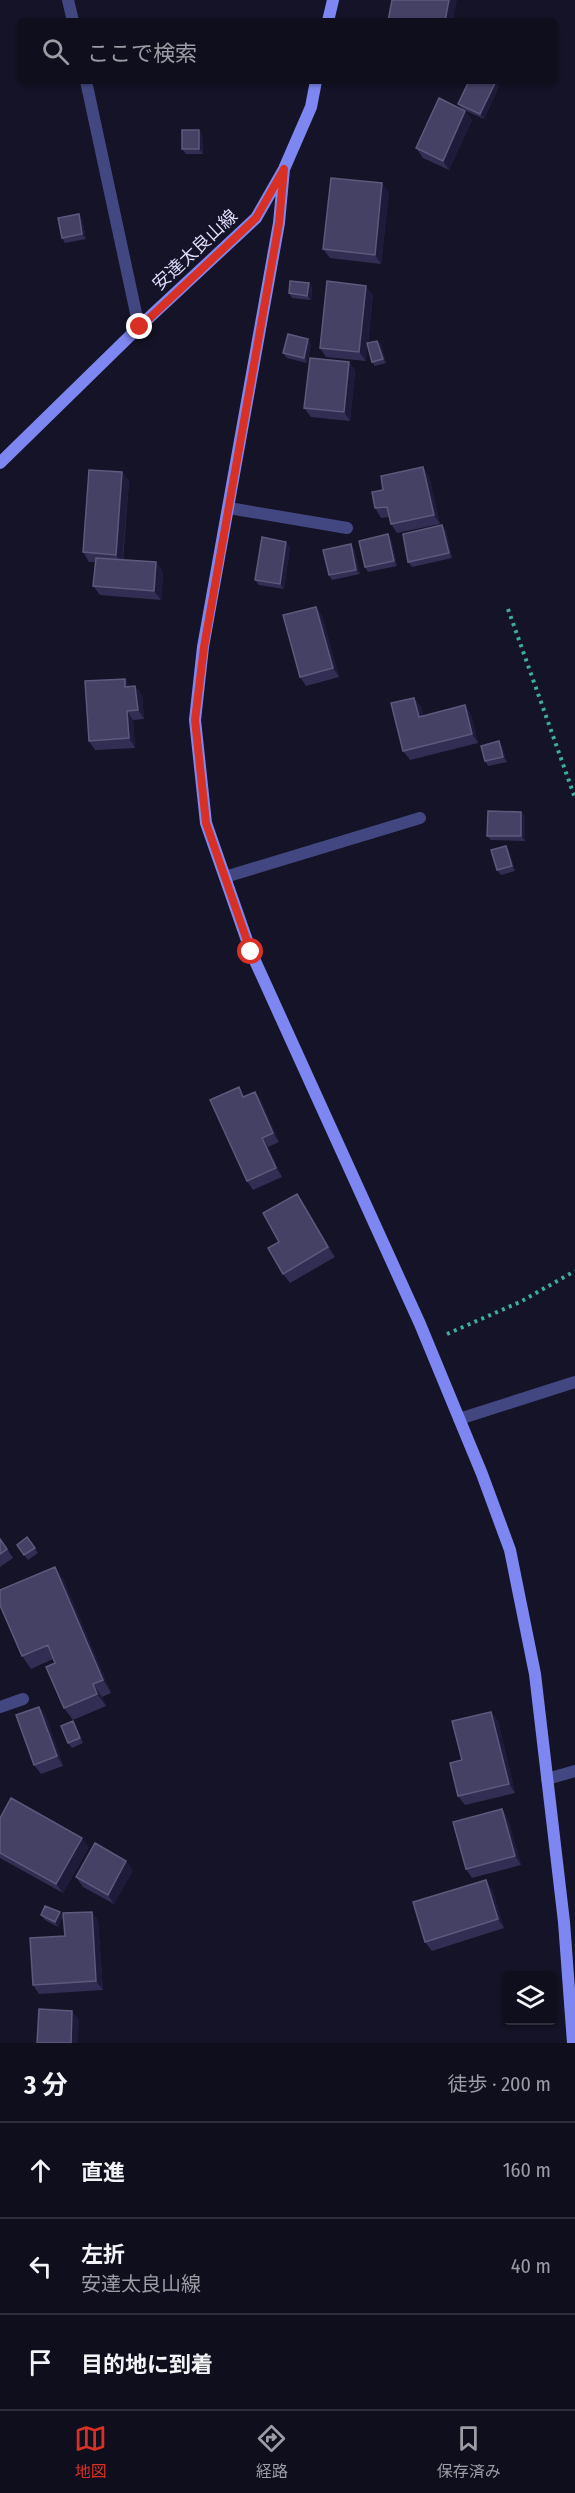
<!DOCTYPE html>
<html lang="ja">
<meta charset="utf-8">
<style>
body{margin:0;font-family:"Fira Sans Condensed","Noto Sans JP",sans-serif;background:#1d1c2a;color:#f1f3f6}
.controls{position:absolute;right:18px;bottom:18px;display:grid;overflow:hidden;border-radius:6px;box-shadow:0 2px 4px #0004}
.controls button{width:54px;height:54px;display:grid;place-items:center;padding:0;border:0;border-bottom:2px solid #2f2e3b;background:#0f0e1d;color:#f1f3f6;font:30px sans-serif}
.stop{position:absolute;width:18px;height:18px;margin:-14px;border:4px solid #d93025;border-radius:50%;background:#fff}
.stop.end{background:#d93025;border-color:#fff;box-shadow:0 2px 6px #0008}
.list{margin:0;padding:0;list-style:none}
h2{display:flex;justify-content:space-between;align-items:center;height:78px;margin:0;padding:0 24px;font-size:26px}
h2 small{font-size:20px;font-weight:400;color:#9b9ca4}
.list li{display:grid;grid-template-columns:39px 1fr auto;gap:18px;align-items:center;box-sizing:border-box;height:96px;padding:0 24px;border-top:2px solid #2f2e3b}
.list b{display:block;font-size:22px;white-space:nowrap}
.list p{margin:0;font-size:20px;white-space:nowrap;color:#9b9ca4}
.list em{font-size:20px;font-style:normal;color:#9b9ca4}
.icon{flex:none;width:33px;height:33px;fill:none;stroke:currentColor;stroke-width:2;stroke-linecap:round;stroke-linejoin:round}
.map{position:relative;flex:none;width:575px;height:2043px;overflow:hidden}
.search{position:absolute;background:#0f0e1d;box-shadow:0 2px 4px #0004;left:18px;right:18px;top:18px;height:66px;display:flex;align-items:center;gap:15px;box-sizing:border-box;padding:0 21px;border-radius:6px;color:#9b9ca4;font-size:22px}
.sheet{height:366px;background:#0f0e1d}
nav{display:flex;justify-content:space-around;align-items:center;box-sizing:border-box;height:84px;border-top:2px solid #2f2e3b;background:#0f0e1d;font-size:16px;color:#9b9ca4}
nav a{display:grid;justify-items:center;gap:3px}
nav .on{color:#d93025}
.map>svg:first-child{display:block}
.lines{fill:none;stroke-linecap:round;stroke-linejoin:round}
.path{stroke:#3eae9c;stroke-width:4;stroke-dasharray:3 4.5;stroke-linecap:butt}
.lane{stroke:#434781;stroke-width:12}
.street{stroke:#434781;stroke-width:12}
.secondary{stroke:#7e87f1;stroke-width:12}
.wall{fill:#322e53}
.shaded-wall{fill:#1e1b3a}
.building{fill:#444165;stroke:#5c597c;stroke-width:1.5}
.route{stroke:#d93025;stroke-width:8}
.labels{text-anchor:middle;dominant-baseline:central;stroke-width:4.5;stroke-linejoin:round;paint-order:stroke}
.street-label{font-size:18px;fill:#dddcfb;stroke:#141327}
</style>
<div class="map">
<svg width="575" height="2043" viewBox="0 0 575 2043">
<rect width="100%" height="100%" fill="#141327"/>
<g class="lines">
<!-- path -->
<path class="path" d="M508,609L575,798
M447,1334L520,1302L575,1271"/>
<!-- lane -->
<path class="lane" d="M229,508L347,528
M225,877L420,818
M459,1419L575,1382
M547,1779L575,1771"/>
<!-- street -->
<path class="street" d="M68,0L73,21
M86,81L139,327
M0,1707L23,1699"/>
<!-- secondary -->
<path class="secondary" d="M328,21L333,0
M284,169L279,223L203,647L195,720L206,823L251,952L420,1324L482,1474L510,1550L535,1674L564,1922L573,2043
M0,463L139,327L256,218L284,169L311,107L316,81"/>
</g>
<!-- wall -->
<path class="wall" d="M499,86L484,119L462,109L458,104Z
M465,111L472,120L449,170L423,158L416,148Z
M199,130L202,135L203,154H186L182,149Z
M389,192L381,264L330,258L323,249Z
M82,219L86,239L65,243L62,238Z
M309,283L312,288L311,300L292,298L289,293Z
M373,295L368,343L377,341L381,345L386,363L375,366L372,362L367,345L366,361L326,357L320,348Z
M311,344L307,363L287,358L283,353Z
M349,362L355,371L350,421L311,417L304,408Z
M122,472L129,481L123,560L156,562L163,572L161,600L100,595L93,586L95,562H89L83,552Z
M429,476L440,524L397,533L391,524L389,517L381,518L375,508L383,490Z
M446,530L452,558L412,567L408,562Z
M391,539L397,566L368,572L365,567Z
M290,547L284,589L259,585L255,580Z
M354,549L360,574L332,580L329,575Z
M316,607L322,616L339,677L306,686L300,677Z
M135,686L142,695L144,719L133,720L135,748L95,750L89,741L131,687Z
M414,698L421,707L423,716L465,705L471,715L478,743L410,760L403,751Z
M502,746L507,762L488,766L485,761Z
M525,816V841L491,840L487,836Z
M506,846L509,851L515,871L501,875L497,870Z
M255,1092L261,1101L279,1142L268,1147L282,1177L253,1190L247,1181L246,1096Z
M303,1203L335,1257L290,1283L283,1274L279,1242Z
M27,1537L38,1553L28,1560L17,1545Z
M0,1538L13,1558L0,1567Z
M63,1579L111,1693L102,1697L106,1706L73,1720L64,1708L53,1659L31,1669L22,1656Z
M39,1707L46,1716L63,1766L41,1774L34,1765Z
M491,1712L498,1721L515,1793L465,1805L458,1796L462,1760Z
M73,1721L76,1726L83,1743L72,1748L68,1743Z
M502,1809L508,1819L521,1865L472,1878L466,1869Z
M0,1818L89,1847L63,1893L0,1858Z
M133,1870L114,1904L83,1887L76,1877Z
M492,1889L504,1928L432,1951L425,1942Z
M60,1912L63,1917L58,1927L45,1920L41,1915Z
M92,1912L98,1921L103,1990L39,1994L33,1985L65,1936Z"/>
<!-- shaded-wall -->
<path class="shaded-wall" d="M449,0H457L453,21H445Z
M496,81L499,86L484,119L480,114Z
M465,111L472,120L449,170L443,161Z
M199,130L202,135L203,154L199,149Z
M382,183L389,192L381,264L375,255Z
M79,214L82,219L86,239L82,234Z
M309,283L312,288L311,300L307,296Z
M366,286L373,295L366,361L359,352Z
M308,339L311,344L307,363L304,358Z
M377,341L381,345L386,363L383,359Z
M349,362L355,371L350,421L344,412Z
M423,467L429,476L440,524L434,515Z
M122,472L129,481L122,564L116,555Z
M442,525L446,530L452,558L449,553Z
M388,534L391,539L397,566L394,561Z
M286,542L290,547L284,589L280,584Z
M351,544L354,549L360,574L356,570Z
M156,562L163,572L161,600L154,591Z
M316,607L322,616L339,677L333,668Z
M125,679L132,688L125,687Z
M135,686L142,695L144,719L138,710Z
M414,698L421,707L426,726L419,717Z
M465,705L471,715L478,743L472,734Z
M127,711L133,720L135,748L129,738Z
M499,741L502,746L507,762L503,757Z
M521,812L525,816V841L521,836Z
M506,846L509,851L515,871L512,866Z
M255,1092L261,1101L279,1142L273,1133Z
M262,1138L268,1147L282,1177L276,1168Z
M297,1194L303,1203L335,1257L328,1247Z
M55,1567L63,1579L111,1693L103,1680Z
M93,1684L102,1697L106,1706L97,1694Z
M39,1707L46,1716L63,1766L57,1756Z
M491,1712L498,1721L515,1793L509,1784Z
M73,1721L76,1726L83,1743L80,1738Z
M502,1809L508,1819L521,1865L515,1856Z
M82,1838L89,1847L63,1893L56,1884Z
M126,1861L133,1870L114,1904L108,1895Z
M486,1880L492,1889L504,1928L498,1919Z
M60,1912L63,1917L58,1927L55,1922Z
M92,1912L98,1921L103,1990L96,1981Z
M72,2011L79,2020L78,2043H71Z"/>
<!-- building -->
<path class="building" d="M392,0H449L445,21H388Z
M469,81H496L480,114L458,104Z
M439,98L465,111L443,161L416,148Z
M182,130H199V149H182Z
M331,178L382,183L375,255L323,249Z
M79,214L82,234L62,238L58,218Z
M290,281L309,283L307,296L289,293Z
M327,281L366,286L359,352L320,348Z
M288,334L308,339L304,358L283,353Z
M377,341L383,359L372,362L367,343Z
M310,358L349,362L344,412L304,408Z
M423,467L434,515L391,524L387,507L375,508L372,492L383,490L381,476Z
M89,470L122,472L116,555L83,552Z
M442,525L449,553L408,562L403,534Z
M388,534L394,561L365,567L359,541Z
M262,537L286,542L280,584L255,580Z
M351,544L356,570L329,575L323,550Z
M96,558L156,562L154,591L93,586Z
M316,607L333,668L300,677L283,615Z
M125,679V687L135,686L138,710L127,711L129,738L89,741L85,681Z
M414,698L419,717L465,705L472,734L403,751L391,703Z
M499,741L503,757L485,761L481,746Z
M488,811L521,812V836H487Z
M506,846L512,866L497,870L491,850Z
M239,1087L243,1097L255,1092L273,1133L262,1138L276,1168L247,1181L210,1100Z
M297,1194L328,1247L283,1274L268,1248L279,1242L263,1213Z
M27,1537L35,1548L24,1555L17,1545Z
M0,1539L7,1549L0,1554Z
M55,1567L103,1680L93,1684L97,1694L64,1708L46,1667L55,1663L48,1645L22,1656L0,1605V1590Z
M39,1707L57,1756L34,1765L16,1715Z
M491,1712L509,1784L458,1796L450,1763L462,1760L452,1721Z
M73,1721L80,1738L68,1743L61,1726Z
M11,1798L82,1838L56,1884L0,1853V1818Z
M502,1809L515,1856L466,1869L453,1822Z
M95,1843L126,1861L108,1895L76,1877Z
M486,1880L498,1919L425,1942L413,1902Z
M45,1906L60,1912L55,1922L41,1915Z
M92,1912L96,1981L33,1985L30,1938L65,1936L63,1913Z
M39,2009L72,2011L71,2043H37Z"/>
<g class="lines">
<!-- route -->
<path class="route" d="M140,327L256,218L284,169L279,223L204,647L195,720L206,823L251,952"/>
</g>
<g class="labels">
<!-- street labels -->
<g class="street-label">
<text transform="translate(195 250) rotate(-43)">安達太良山線</text>
</g>
</g>
</svg>
<div class="controls">
<button><svg class="icon" aria-label="layers" viewBox="0 0 24 24"><path d="M12 4l9 5-9 5-9-5zM3 14l9 5 9-5"/></svg></button>
</div>
<div class="stop" style="left:251px;top:952px"></div>
<div class="stop end" style="left:140px;top:327px"></div>
<div class="search"><svg class="icon" aria-label="search" viewBox="0 0 24 24"><circle cx="10" cy="10" r="6"/><path d="M15 15l6 6"/></svg>ここで検索</div>
</div>
<section class="sheet">
<h2>3 分<small>徒歩 · 200 m</small></h2>
<ul class="list">
<li><svg class="icon" aria-label="ahead" viewBox="0 0 24 24"><path d="M12 20V5M6 11l6-6 6 6"/></svg><div><b>直進</b></div><em>160 m</em></li>
<li><svg class="icon" aria-label="left" viewBox="0 0 24 24"><path d="M17 20v-9H6M10 6l-5 5 5 5"/></svg><div><b>左折</b><p>安達太良山線</p></div><em>40 m</em></li>
<li><svg class="icon" aria-label="arrive" viewBox="0 0 24 24"><path d="M6 21V4h12l-3 4 3 4H6"/></svg><div><b>目的地に到着</b></div></li>
</ul>
</section>
<nav>
<a class="on"><svg class="icon" aria-label="map" viewBox="0 0 24 24"><path d="M3 6l6-2 6 2 6-2v14l-6 2-6-2-6 2zM9 4v14M15 6v14"/></svg>地図</a>
<a><svg class="icon" aria-label="directions" viewBox="0 0 24 24"><path d="M12 3l9 9-9 9-9-9zM9 14v-3h6M13 9l2 2-2 2"/></svg>経路</a>
<a><svg class="icon" aria-label="saved" viewBox="0 0 24 24"><path d="M7 4h10v16l-5-4-5 4z"/></svg>保存済み</a>
</nav>
